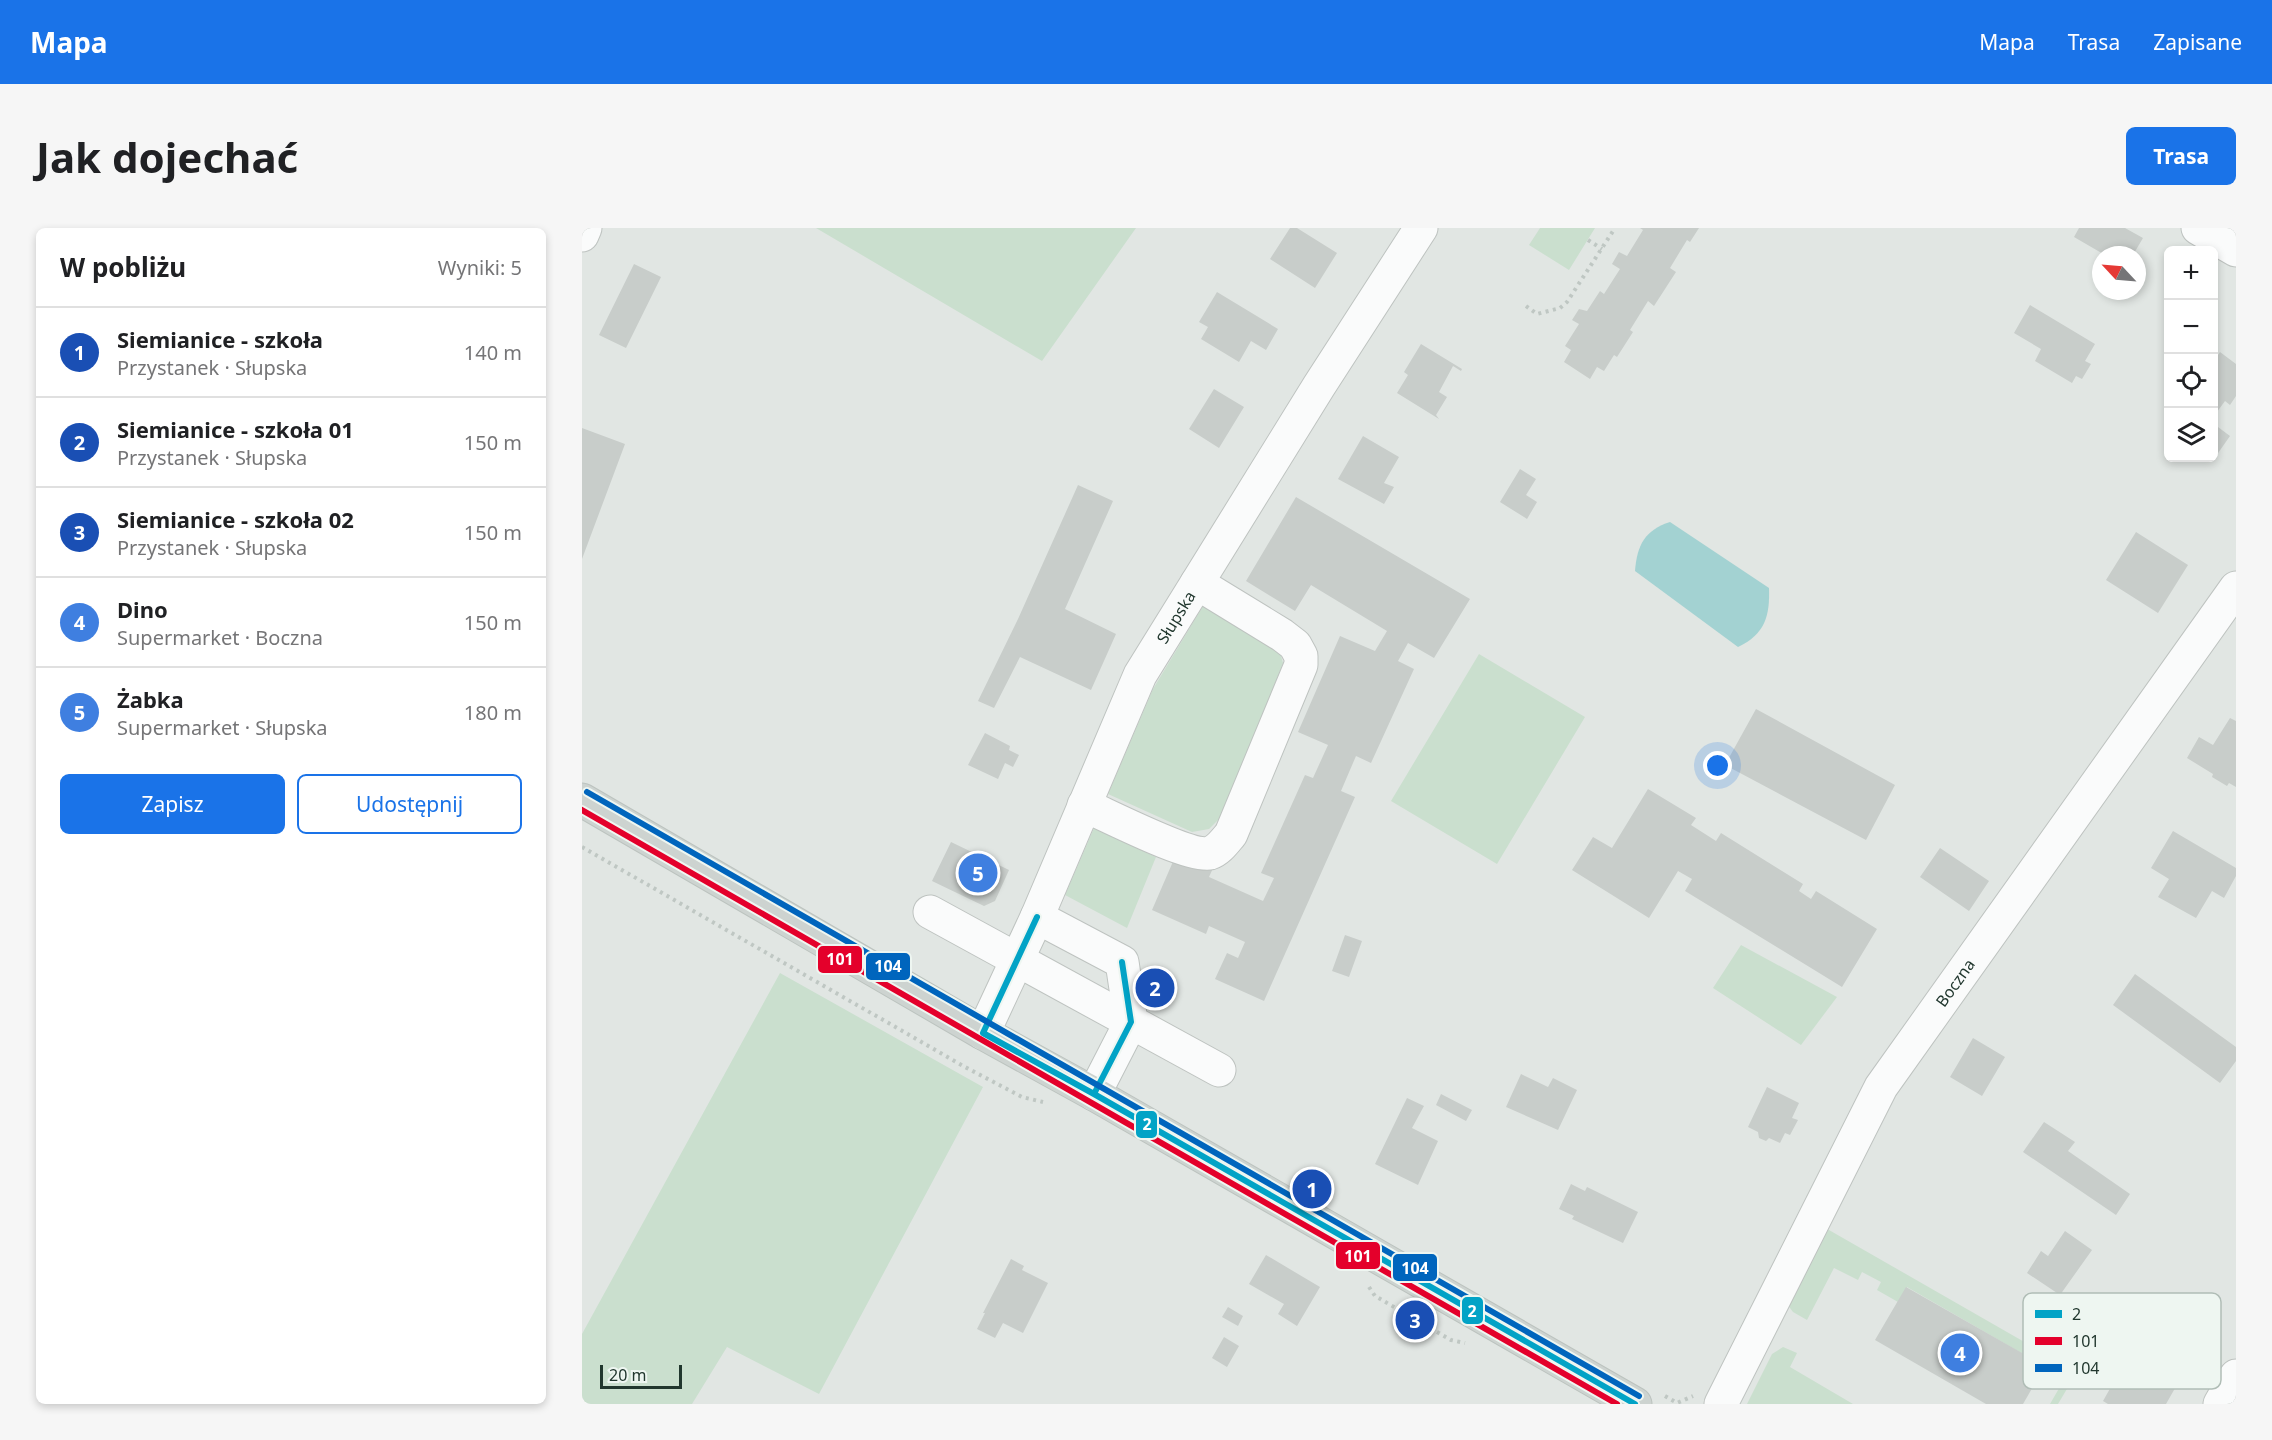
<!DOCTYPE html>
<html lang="pl">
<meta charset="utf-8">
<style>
body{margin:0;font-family:"Noto Sans",sans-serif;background:#f6f6f6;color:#202124}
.controls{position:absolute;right:18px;top:18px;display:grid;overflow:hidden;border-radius:9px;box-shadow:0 3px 9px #0003}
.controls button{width:54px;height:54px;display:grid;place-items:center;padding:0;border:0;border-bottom:2px solid #e0e0e0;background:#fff;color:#202124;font:30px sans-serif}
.compass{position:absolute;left:1510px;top:18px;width:54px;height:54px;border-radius:50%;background:#fff;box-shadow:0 3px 9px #0003;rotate:296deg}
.scale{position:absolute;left:18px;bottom:15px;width:82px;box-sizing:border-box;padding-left:6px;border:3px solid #21372e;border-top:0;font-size:16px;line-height:21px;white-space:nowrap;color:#21372e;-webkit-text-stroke:4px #eef6f1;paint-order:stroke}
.you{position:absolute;left:1136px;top:538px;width:21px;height:21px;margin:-15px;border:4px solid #fff;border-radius:50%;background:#1a73e8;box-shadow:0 0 0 9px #1a73e833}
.badge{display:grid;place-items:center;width:39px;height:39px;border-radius:50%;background:#1a73e8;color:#fff;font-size:20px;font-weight:700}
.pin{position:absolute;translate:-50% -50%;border:3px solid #fff;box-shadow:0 2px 6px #0006}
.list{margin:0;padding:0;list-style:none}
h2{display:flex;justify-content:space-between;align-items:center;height:78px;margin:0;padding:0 24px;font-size:26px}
h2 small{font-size:20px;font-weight:400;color:#757577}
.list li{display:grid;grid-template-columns:39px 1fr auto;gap:18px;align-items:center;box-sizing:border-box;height:90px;padding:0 24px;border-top:2px solid #e0e0e0}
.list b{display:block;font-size:22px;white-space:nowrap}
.list p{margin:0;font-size:20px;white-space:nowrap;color:#757577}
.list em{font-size:20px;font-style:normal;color:#757577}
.actions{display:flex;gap:12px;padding:18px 24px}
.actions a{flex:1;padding:14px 0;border:2px solid #1a73e8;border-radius:9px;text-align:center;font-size:21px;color:#1a73e8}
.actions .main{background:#1a73e8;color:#fff}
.icon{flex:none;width:33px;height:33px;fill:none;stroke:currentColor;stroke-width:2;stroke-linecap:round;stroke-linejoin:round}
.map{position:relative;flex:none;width:1654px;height:1176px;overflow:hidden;border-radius:9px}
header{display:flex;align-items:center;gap:36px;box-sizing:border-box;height:84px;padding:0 30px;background:#1a73e8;color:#fff}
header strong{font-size:28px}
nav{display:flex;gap:33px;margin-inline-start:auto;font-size:21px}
.intro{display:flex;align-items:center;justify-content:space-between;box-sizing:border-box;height:144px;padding:0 36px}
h1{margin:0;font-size:42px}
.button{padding:15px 27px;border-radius:9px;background:#1a73e8;color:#fff;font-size:21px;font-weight:700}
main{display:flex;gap:36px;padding:0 36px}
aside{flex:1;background:#fff;border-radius:9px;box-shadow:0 3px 9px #0003}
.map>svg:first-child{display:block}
.green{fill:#cadfce}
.water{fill:#a3d2d2}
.building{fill:#c8cdca}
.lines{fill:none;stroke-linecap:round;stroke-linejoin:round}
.minor-casing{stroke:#bec3c0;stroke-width:35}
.major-casing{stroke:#bcc3bf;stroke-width:35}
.path{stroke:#bfc7c3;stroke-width:4;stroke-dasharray:3 4.5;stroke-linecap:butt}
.minor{stroke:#fafbfb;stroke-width:33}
.major{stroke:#cdd3d0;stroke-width:33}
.bus-1-casing{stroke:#eef6f1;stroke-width:10}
.bus-2-casing{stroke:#eef6f1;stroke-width:10}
.bus-3-casing{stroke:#eef6f1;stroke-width:10}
.bus-1{stroke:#02a3c6;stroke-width:6}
.bus-2{stroke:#e4002b;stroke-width:6}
.bus-3{stroke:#0065bd;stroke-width:6}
.labels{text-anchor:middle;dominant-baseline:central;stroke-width:5;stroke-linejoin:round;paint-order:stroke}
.street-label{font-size:16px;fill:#21372e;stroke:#eef6f1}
.key{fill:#eef6f1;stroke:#b0bdb6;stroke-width:1.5}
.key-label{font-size:16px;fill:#21372e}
.line-badge{stroke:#eef6f1;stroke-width:2}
.badge-label{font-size:16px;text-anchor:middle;font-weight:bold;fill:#fff}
</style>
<header>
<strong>Mapa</strong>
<nav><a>Mapa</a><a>Trasa</a><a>Zapisane</a></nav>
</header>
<div class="intro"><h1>Jak dojechać</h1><a class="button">Trasa</a></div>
<main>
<aside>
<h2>W pobliżu<small>Wyniki: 5</small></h2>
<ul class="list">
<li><span class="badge" style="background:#1a4fb4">1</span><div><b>Siemianice - szkoła</b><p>Przystanek · Słupska</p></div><em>140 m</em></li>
<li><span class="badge" style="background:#1a4fb4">2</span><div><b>Siemianice - szkoła 01</b><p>Przystanek · Słupska</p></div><em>150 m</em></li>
<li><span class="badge" style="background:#1a4fb4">3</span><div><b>Siemianice - szkoła 02</b><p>Przystanek · Słupska</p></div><em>150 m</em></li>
<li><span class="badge" style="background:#3f7fe0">4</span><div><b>Dino</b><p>Supermarket · Boczna</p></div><em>150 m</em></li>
<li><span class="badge" style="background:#3f7fe0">5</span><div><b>Żabka</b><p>Supermarket · Słupska</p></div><em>180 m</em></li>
</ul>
<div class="actions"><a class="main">Zapisz</a><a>Udostępnij</a></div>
</aside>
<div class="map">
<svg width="1654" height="1176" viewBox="0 0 1654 1176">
<rect width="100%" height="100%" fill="#e1e6e3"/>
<!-- green -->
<path class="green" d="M234,0H554L460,133Z
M958,0H1013L987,42L947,17Z
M624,373L697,421L701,435L642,586L627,601L610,604L526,566L571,461Z
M897,426L1003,489L915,636L809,573Z
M512,600L574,629L545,700L483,667Z
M1159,717L1255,769L1219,817L1131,760Z
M198,745L401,859L237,1166L145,1119L110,1176H0V1106Z
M1240,998L1495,1144L1476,1176H1468L1483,1150L1325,1059L1316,1074L1295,1062L1299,1054L1280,1044L1276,1052L1252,1040L1225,1092L1211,1084L1205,1076Z
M1201,1119L1215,1125L1208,1139L1271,1176H1165L1190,1126Z"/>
<!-- water -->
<path class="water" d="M1088,294L1187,360C1188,388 1183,406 1156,419L1053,343C1055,317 1063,302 1088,294Z"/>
<!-- building -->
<path class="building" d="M708,0H715L755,25L733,60L688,31Z
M1058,0H1117L1108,14L1105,12L1088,40L1094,44L1072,78L1066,73L1048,102L1051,104L1035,129L1032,127L1022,143L1015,139L1008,151L982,134L989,122L983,118L997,96L990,92L997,81L1005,83L1018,63L1022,66L1038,41L1030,36L1037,24L1045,28L1061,2Z
M1497,0H1543L1561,10L1551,27H1523L1492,9Z
M52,36L79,49L44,120L17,107Z
M635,64L696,101L684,122L669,113L657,134L619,111L626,99L617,94Z
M1448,77L1513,116L1503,133L1509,136L1500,151L1494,148L1490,155L1453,133L1459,121L1432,105Z
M839,116L880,141L879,143L871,138L857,164L865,169L854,187L857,191L815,165L826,147L822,144Z
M1638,124L1654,136V168L1648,177L1643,173L1632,188V133Z
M632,161L662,179L637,220L607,201Z
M1632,196L1648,208L1634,228L1632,226Z
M0,200L43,216L0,331Z
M781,208L817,229L802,255L812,259L802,276L756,251Z
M938,241L954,251L944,267L955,274L945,291L918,274Z
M496,257L531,273L483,381L534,406L509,462L438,429L412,480L396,473L436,391Z
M714,269L888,371L852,430L826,415L816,433L832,441L789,535L774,528L759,563L773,569L682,773L633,751L645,725L656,730L663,714L627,698L624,706L570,682L596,622L632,638L627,649L681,673L692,650L679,645L723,547L731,550L746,517L716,504L758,408L793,423L805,403L729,357L713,383L664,353Z
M1554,304L1606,337L1576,385L1524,352Z
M1174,481L1313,557L1284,612L1143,537Z
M1648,490L1654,493V559L1647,555L1645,558L1630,549L1631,546L1605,530L1617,509L1631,517Z
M403,505L428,518L427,522L437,527L431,539L423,535L416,551L386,537Z
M1066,561L1114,590L1109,597L1134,613L1139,605L1221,656L1217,663L1229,671L1234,663L1295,701L1260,759L1103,663L1110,651L1096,643L1067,690L990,642L1011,609L1030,620Z
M1591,603L1654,640V648L1642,670L1630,663L1614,690L1576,669L1587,651L1569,640Z
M369,614L427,642L413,673L402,678L350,653Z
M1358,620L1407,653L1387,683L1338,649Z
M763,707L780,713L767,749L750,743Z
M1553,746L1654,819V833L1638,855L1531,777Z
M1391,810L1423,829L1400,868L1368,849Z
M939,846L966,859L971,850L995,862L976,902L924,879Z
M1185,859L1217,875L1210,890L1216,892L1208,907L1203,905L1198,915L1187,910L1184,913L1177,910L1176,904L1166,899Z
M859,866L890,882L884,893L854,877Z
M825,870L842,878L830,900L856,913L836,957L793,936Z
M1462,894L1493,914L1486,923L1548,966L1534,987L1441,924Z
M989,956L1003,963L1005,959L1056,984L1041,1015L990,991L992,988L977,981Z
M1483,1003L1510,1022L1478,1067L1445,1045L1459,1023L1466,1028Z
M684,1027L738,1059L715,1098L696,1086L702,1076L667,1056Z
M429,1031L442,1038L440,1042L466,1055L441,1105L421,1095L413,1110L395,1101L403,1085H401Z
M1324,1059L1463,1138L1441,1176H1404L1293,1112Z
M646,1079L661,1088L656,1098L640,1089Z
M642,1109L657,1118L645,1139L630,1130Z
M1547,1127L1596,1155L1584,1176H1526L1521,1173Z"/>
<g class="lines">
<defs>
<g id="minor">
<path d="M1616,0L1654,22"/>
<path d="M0,7L3,0"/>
<path d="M502,577C525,587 608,630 628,625C637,622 643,613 649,606L719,437V428L713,417L700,407L615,355"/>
<path d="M348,684L637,842"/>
<path d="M455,689L540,734L549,794L512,866"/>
<path id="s1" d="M401,805L455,689L558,447L737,158L839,0"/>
<path id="s2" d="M1139,1176L1299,859L1654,360"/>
<path d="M1638,1176L1654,1148"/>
</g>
<path id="major" d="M0,572L401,805L512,866L1053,1176"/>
</defs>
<!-- minor casing -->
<use href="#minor" class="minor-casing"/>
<!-- major casing -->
<use href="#major" class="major-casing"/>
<!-- path -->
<path class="path" d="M1006,12L1020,21
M944,78L955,86L978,80L985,74L1033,0
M0,619L383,839L440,869L461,874
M787,1059L793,1068L869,1112L883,1115
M1083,1168L1095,1175L1111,1168"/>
<!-- minor -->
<use href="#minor" class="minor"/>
<!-- major -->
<use href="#major" class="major"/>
<defs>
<path id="bus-1" d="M401,805L512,866L1053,1176
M401,805L455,689
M512,866L549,794L540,734"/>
<path id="bus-2" d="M0,582C344,782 690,978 1035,1176"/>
<path id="bus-3" d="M5,564C354,768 706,967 1057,1168"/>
</defs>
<!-- bus-1 casing -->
<use href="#bus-1" class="bus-1-casing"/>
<!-- bus-2 casing -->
<use href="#bus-2" class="bus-2-casing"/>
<!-- bus-3 casing -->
<use href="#bus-3" class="bus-3-casing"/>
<!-- bus-1 -->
<use href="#bus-1" class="bus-1"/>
<!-- bus-2 -->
<use href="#bus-2" class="bus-2"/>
<!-- bus-3 -->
<use href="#bus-3" class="bus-3"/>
</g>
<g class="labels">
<!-- street labels -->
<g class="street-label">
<text stroke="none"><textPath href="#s1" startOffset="459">Słupska</textPath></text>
<text stroke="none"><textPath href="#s2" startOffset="483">Boczna</textPath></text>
</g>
</g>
<!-- legend -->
<rect x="1441" y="1065" width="198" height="96" rx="9" class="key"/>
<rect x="1453" y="1082" width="27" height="8" fill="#02a3c6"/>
<rect x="1453" y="1109" width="27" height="8" fill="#e4002b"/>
<rect x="1453" y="1136" width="27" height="8" fill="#0065bd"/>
<g class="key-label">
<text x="1490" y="1092">2</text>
<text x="1490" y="1119">101</text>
<text x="1490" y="1146">104</text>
</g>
<g class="line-badge">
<rect x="235" y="717" width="46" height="29" rx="6" fill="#e4002b"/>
<rect x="283" y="724" width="46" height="29" rx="6" fill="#0065bd"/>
<rect x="553" y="882" width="23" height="29" rx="6" fill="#02a3c6"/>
<rect x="753" y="1013" width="46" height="29" rx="6" fill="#e4002b"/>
<rect x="810" y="1025" width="46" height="29" rx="6" fill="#0065bd"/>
<rect x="879" y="1068" width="23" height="29" rx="6" fill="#02a3c6"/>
</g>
<g class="badge-label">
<text x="258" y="737">101</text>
<text x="306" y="744">104</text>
<text x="565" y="902">2</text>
<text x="776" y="1034">101</text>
<text x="833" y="1046">104</text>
<text x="890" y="1089">2</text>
</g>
</svg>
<div class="controls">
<button>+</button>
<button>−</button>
<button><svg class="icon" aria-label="locate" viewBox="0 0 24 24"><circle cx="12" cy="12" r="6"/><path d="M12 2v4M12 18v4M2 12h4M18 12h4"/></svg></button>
<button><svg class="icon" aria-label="layers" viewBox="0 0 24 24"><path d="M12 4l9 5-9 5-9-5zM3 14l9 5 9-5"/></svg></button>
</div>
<svg class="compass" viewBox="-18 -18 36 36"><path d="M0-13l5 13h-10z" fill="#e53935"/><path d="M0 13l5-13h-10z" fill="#757577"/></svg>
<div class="scale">20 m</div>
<div class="you"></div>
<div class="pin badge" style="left:730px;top:961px;background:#1a4fb4">1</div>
<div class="pin badge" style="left:573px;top:760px;background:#1a4fb4">2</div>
<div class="pin badge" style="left:833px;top:1092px;background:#1a4fb4">3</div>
<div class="pin badge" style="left:1378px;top:1125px;background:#3f7fe0">4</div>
<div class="pin badge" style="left:396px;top:645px;background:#3f7fe0">5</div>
</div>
</main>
